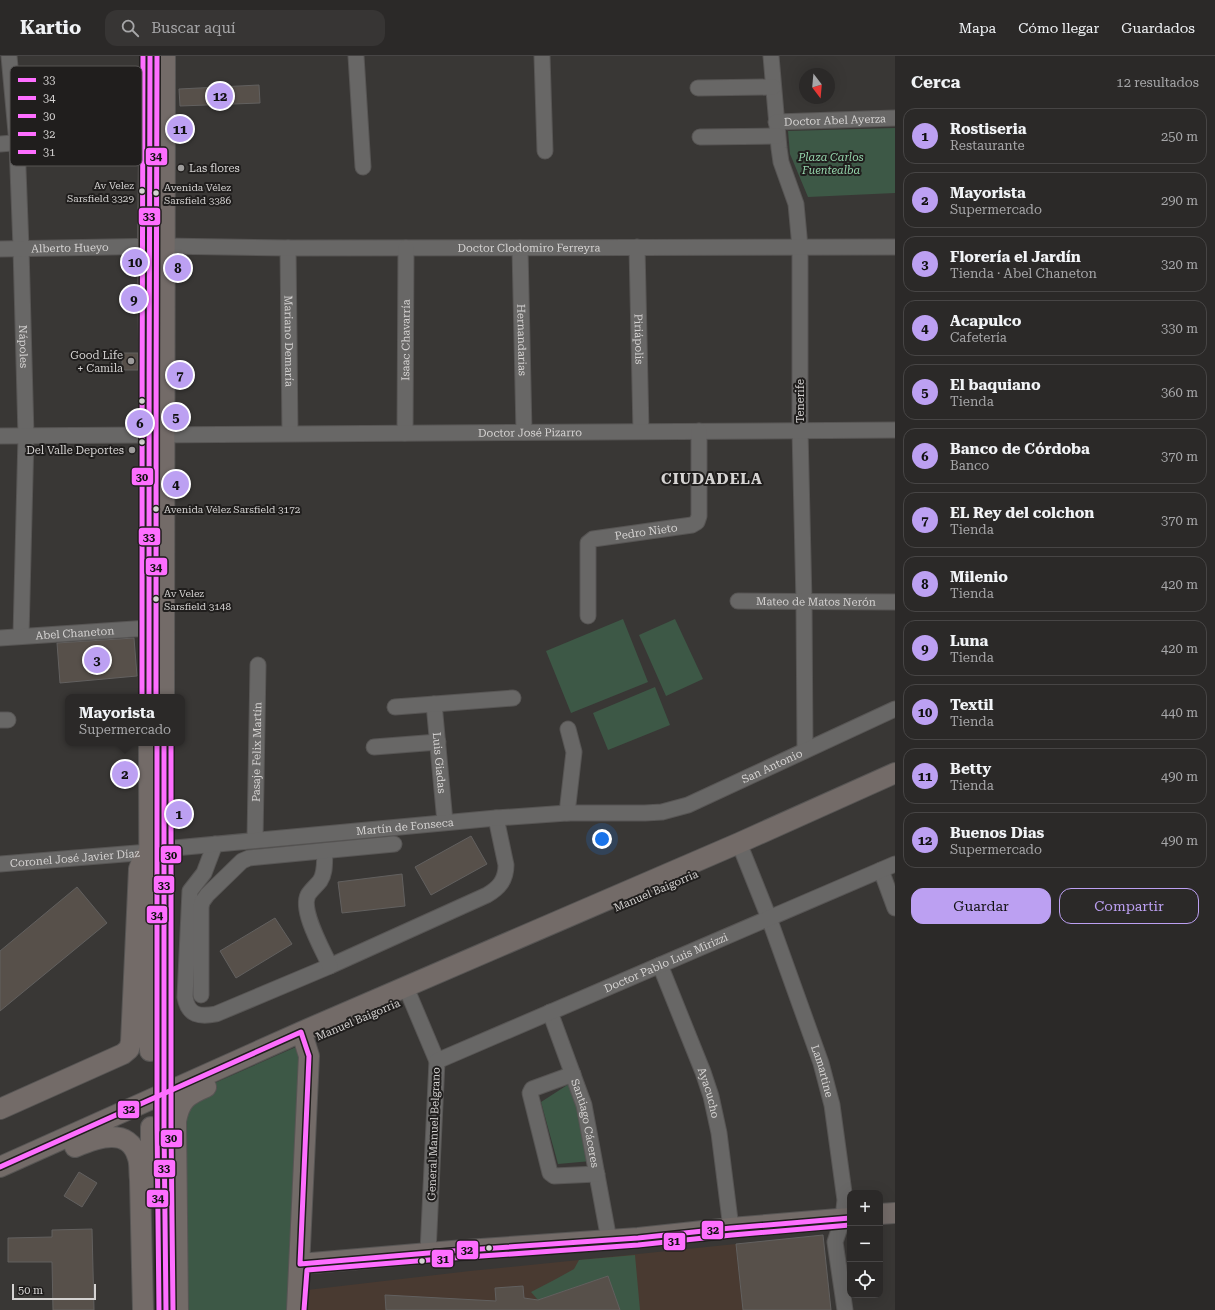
<!DOCTYPE html>
<html lang="es">
<meta charset="utf-8">
<style>
body{margin:0;font-family:"Roboto Serif",serif;background:#373534;color:#f1f3f6}
.controls{position:absolute;right:12px;bottom:12px;display:grid;overflow:hidden;border-radius:8px;box-shadow:0 4px 16px #0002}
.controls button{width:36px;height:36px;display:grid;place-items:center;padding:0;border:0;border-bottom:1px solid #474545;background:#2b2928;color:#f1f3f6;font:20px sans-serif}
.compass{position:absolute;left:799px;top:12px;width:36px;height:36px;border-radius:50%;background:#2b2928;box-shadow:0 4px 16px #0002;rotate:164deg}
.scale{position:absolute;left:12px;bottom:10px;width:84px;box-sizing:border-box;padding-left:4px;border:2px solid #d5d3d2;border-top:0;font-size:11px;line-height:14px;white-space:nowrap;color:#d5d3d2;-webkit-text-stroke:3px #201e1d;paint-order:stroke}
.you{position:absolute;left:602px;top:783px;width:14px;height:14px;margin:-10px;border:3px solid #fff;border-radius:50%;background:#1a73e8;box-shadow:0 0 0 6px #1a73e833}
.badge{display:grid;place-items:center;width:26px;height:26px;border-radius:50%;background:#bca0f2;color:#111;font-size:13px;font-weight:700}
.pin{position:absolute;translate:-50% -50%;border:2px solid #fff;box-shadow:0 1px 4px #0006}
.popup{position:absolute;left:65px;top:638px;width:120px;height:52px;box-sizing:border-box;display:grid;place-content:center;border-radius:8px;background:#2b2928;filter:drop-shadow(0 1px 3px #0005);font-size:13px;white-space:nowrap;color:#a6a6a8}
.popup b{font-size:15px;color:#f1f3f6}
.popup::after{content:'';position:absolute;left:50%;top:100%;margin-left:-8px;border:8px solid transparent;border-top-color:#2b2928}
.list{margin:0;padding:0;list-style:none}
h2{display:flex;justify-content:space-between;align-items:center;height:52px;margin:0;padding:0 16px;font-size:17px}
h2 small{font-size:13px;font-weight:400;color:#a6a6a8}
.list li{display:grid;grid-template-columns:26px 1fr auto;gap:12px;align-items:center;box-sizing:border-box;height:56px;margin:0 8px 8px;padding:0 8px;border:1px solid #474545;border-radius:12px}
.list b{display:block;font-size:15px;white-space:nowrap}
.list p{margin:0;font-size:13px;white-space:nowrap;color:#a6a6a8}
.list em{font-size:13px;font-style:normal;color:#a6a6a8}
.actions{display:flex;gap:8px;padding:12px 16px}
.actions a{flex:1;padding:9px 0;border:1px solid #bca0f2;border-radius:12px;text-align:center;font-size:14px;color:#bca0f2}
.actions .main{background:#bca0f2;color:#111}
.icon{flex:none;width:22px;height:22px;fill:none;stroke:currentColor;stroke-width:2;stroke-linecap:round;stroke-linejoin:round}
.map{position:relative;flex:none;width:895px;height:1254px;overflow:hidden}
header{display:flex;align-items:center;gap:24px;box-sizing:border-box;height:56px;padding:0 20px;background:#2b2928;border-bottom:1px solid #474545}
header strong{font-size:19px}
nav{display:flex;gap:22px;margin-inline-start:auto;font-size:14px}
.search{width:280px;height:36px;background:#373534;display:flex;align-items:center;gap:10px;box-sizing:border-box;padding:0 14px;border-radius:12px;color:#a6a6a8;font-size:15px}
main{display:flex}
aside{flex:1;background:#2b2928}
.map>svg:first-child{display:block}
.medical{fill:#493a31}
.green{fill:#3d5846}
.building{fill:#57504a;stroke:#62605f}
.lines{fill:none;stroke-linecap:round;stroke-linejoin:round}
.minor-casing{stroke:#575554;stroke-width:17}
.major-casing{stroke:#575554;stroke-width:22}
.minor{stroke:#686766;stroke-width:15}
.major{stroke:#736b68;stroke-width:20}
.major-bridge-casing{stroke:#575554;stroke-width:22;stroke-linecap:butt}
.major-bridge{stroke:#736b68;stroke-width:20}
.bus-1-casing{stroke:#201e1d;stroke-width:8}
.bus-2-casing{stroke:#201e1d;stroke-width:8}
.bus-3-casing{stroke:#201e1d;stroke-width:8}
.bus-4-casing{stroke:#201e1d;stroke-width:8}
.bus-5-casing{stroke:#201e1d;stroke-width:8}
.bus-1{stroke:#fe6eff;stroke-width:5}
.bus-2{stroke:#fe6eff;stroke-width:5}
.bus-3{stroke:#fe6eff;stroke-width:5}
.bus-4{stroke:#fe6eff;stroke-width:5}
.bus-5{stroke:#fe6eff;stroke-width:5}
.poi-dot{fill:#9e9c9b;stroke:#201e1d;stroke-width:1.5}
.bus-dot{fill:#d5d3d2;stroke:#201e1d;stroke-width:1.5}
.labels{text-anchor:middle;dominant-baseline:central;stroke-width:4;stroke-linejoin:round;paint-order:stroke}
.bus-label{font-size:10px;fill:#d5d3d2;stroke:#201e1d;text-anchor:start}
.street-label{font-size:11px;fill:#d5d3d2;stroke:#201e1d}
.park-label{font-size:11px;font-style:italic;fill:#94d4ab;stroke:#201e1d}
.poi-label{font-size:11px;fill:#d5d3d2;stroke:#201e1d;text-anchor:end}
.district-label{font-size:15px;font-weight:bold;letter-spacing:1px;fill:#d5d3d2;stroke:#201e1d}
.key{fill:#201e1d;stroke:#565453;stroke-width:1}
.key-label{font-size:11px;fill:#d5d3d2}
.line-badge{stroke:#201e1d;stroke-width:1.5}
.pale-badge-label{font-size:11px;text-anchor:middle;font-weight:bold;fill:#111}
</style>
<header>
<strong>Kartio</strong>
<div class="search"><svg class="icon" aria-label="search" viewBox="0 0 24 24"><circle cx="10" cy="10" r="6"/><path d="M15 15l6 6"/></svg>Buscar aquí</div>
<nav><a>Mapa</a><a>Cómo llegar</a><a>Guardados</a></nav>
</header>
<main>
<div class="map">
<svg width="895" height="1254" viewBox="0 0 895 1254">
<rect width="100%" height="100%" fill="#393735"/>
<!-- medical -->
<path class="medical" d="M736,1188L743,1254H307V1234L470,1215Z"/>
<!-- green -->
<path class="green" d="M895,72V137L808,141L790,98L788,75Z
M623,563L648,626L571,657L546,595Z
M675,563L703,623L666,640L639,579Z
M655,631L670,669L608,694L593,657Z
M305,987L297,1254H178L176,1065L194,1036Z
M572,1026L591,1105L558,1108L541,1046Z
M635,1199L640,1254H620L608,1220L538,1244L531,1236L556,1223L574,1213L579,1204Z"/>
<!-- building -->
<path class="building" d="M259,29L260,47L180,50L179,33Z
M122,297H138V314H122Z
M134,582L137,620L60,627L57,587Z
M471,780L487,808L431,839L415,811Z
M402,818L405,850L342,857L338,826Z
M77,831L107,867L0,955V895Z
M275,862L292,888L236,922L220,895Z
M79,1116L97,1127L82,1151L64,1140Z
M92,1173L94,1254H53L52,1206H8V1182L52,1181V1174Z
M823,1179L831,1254H743L736,1188Z
M608,1220L620,1254H386L385,1239L496,1245L495,1232L523,1230L524,1242L538,1244Z"/>
<g class="lines">
<defs>
<g id="minor">
<path id="s1" d="M9,0L17,87L21,192L26,380L21,580"/>
<path d="M356,0L363,111"/>
<path d="M542,0L545,95"/>
<path d="M771,0L779,92L781,106L796,148L800,191V374L804,546L805,694"/>
<path d="M698,32L773,31"/>
<path id="s2" d="M776,66L895,62"/>
<path d="M700,81L777,80"/>
<path d="M0,88L149,76"/>
<path id="s3" d="M637,191L641,375"/>
<path id="s4" d="M288,192L290,377"/>
<path id="s5" d="M520,192L524,376"/>
<path id="s6" d="M0,193L164,190L288,192L895,191"/>
<path id="s7" d="M405,377L406,192"/>
<path id="s8" d="M0,380L895,374"/>
<path id="s9" d="M738,545L895,546"/>
<path id="s10" d="M588,560V487L593,483L692,469L697,466L699,460V375"/>
<path id="s11" d="M0,582L149,572"/>
<path id="s12" d="M434,648L445,766"/>
<path d="M395,651L513,642"/>
<path d="M0,664H8"/>
<path d="M374,691L438,686"/>
<path d="M567,757L574,696L568,673"/>
<path id="s13" d="M255,784L258,609"/>
<path id="s14" d="M739,787L769,862L821,1007L832,1049L845,1144L843,1162L835,1186L845,1254"/>
<path d="M215,788L204,817L190,835L185,941C188,960 200,961 216,958L330,910L487,839C499,832 506,824 506,809L496,762"/>
<path id="s15" d="M164,793L496,762L567,757H645L662,756L688,749L895,653"/>
<path d="M325,795C324,805 326,816 320,825C316,830 311,834 308,839C300,855 323,894 330,910"/>
<path id="s16" d="M0,808L149,796"/>
<path d="M881,814L895,852"/>
<path id="s17" d="M660,909L703,1016L711,1040L719,1077L731,1172"/>
<path d="M201,939V851L202,846L207,839L242,805L249,802L394,788"/>
<path d="M410,941L437,1005L428,1196"/>
<path id="s18" d="M550,956L584,1049L609,1184"/>
<path id="s19" d="M437,1005L895,808"/>
<path d="M573,1018L532,1033L530,1037L550,1117L554,1120L597,1118"/>
</g>
<path id="major" d="M149,641L150,379L148,190L150,0
M164,641L165,0
M149,687L150,995
M164,687V991
M0,1053L123,998L129,993L131,986L139,813L142,805L149,796
M151,1071V1122
M75,1091C97,1082 129,1070 138,1102C140,1108 139,1117 140,1124L143,1254
M0,1111L301,976L739,787L895,717
M880,1158L895,1157
M300,1208L452,1195L638,1182L731,1172L850,1162
M178,1254L176,1065C180,1044 187,1039 206,1031
M297,1254L309,1000L305,987"/>
</defs>
<!-- minor casing -->
<use href="#minor" class="minor-casing"/>
<!-- major casing -->
<use href="#major" class="major-casing"/>
<!-- minor -->
<use href="#minor" class="minor"/>
<!-- major -->
<use href="#major" class="major"/>
<defs>
<path id="major-bridge" d="M164,1070V991"/>
</defs>
<!-- major-bridge casing -->
<use href="#major-bridge" class="major-bridge-casing"/>
<!-- major-bridge -->
<use href="#major-bridge" class="major-bridge"/>
<defs>
<path id="bus-1" d="M149,641C150,427 148,214 150,0
M164,687V1070L166,1254"/>
<path id="bus-2" d="M156,641C157,427 155,214 157,0
M157,687V1070L159,1254"/>
<path id="bus-3" d="M142,641C143,427 141,214 143,0
M171,687V1070L173,1254"/>
<path id="bus-4" d="M0,1111L301,976L309,1000L300,1208
M300,1208L452,1195L638,1182L731,1172L850,1162"/>
<path id="bus-5" d="M304,1254L307,1214L453,1202L638,1189L732,1179L850,1169"/>
</defs>
<!-- bus-1 casing -->
<use href="#bus-1" class="bus-1-casing"/>
<!-- bus-2 casing -->
<use href="#bus-2" class="bus-2-casing"/>
<!-- bus-3 casing -->
<use href="#bus-3" class="bus-3-casing"/>
<!-- bus-4 casing -->
<use href="#bus-4" class="bus-4-casing"/>
<!-- bus-5 casing -->
<use href="#bus-5" class="bus-5-casing"/>
<!-- bus-1 -->
<use href="#bus-1" class="bus-1"/>
<!-- bus-2 -->
<use href="#bus-2" class="bus-2"/>
<!-- bus-3 -->
<use href="#bus-3" class="bus-3"/>
<!-- bus-4 -->
<use href="#bus-4" class="bus-4"/>
<!-- bus-5 -->
<use href="#bus-5" class="bus-5"/>
</g>
<!-- markers -->
<g class="poi-dot">
<circle cx="181" cy="112" r="4"/>
<circle cx="131" cy="305" r="4"/>
<circle cx="132" cy="394" r="4"/>
</g>
<g class="bus-dot">
<circle cx="142" cy="135" r="3.5"/>
<circle cx="156" cy="137" r="3.5"/>
<circle cx="142" cy="345" r="3.5"/>
<circle cx="142" cy="386" r="3.5"/>
<circle cx="156" cy="453" r="3.5"/>
<circle cx="156" cy="543" r="3.5"/>
<circle cx="489" cy="1192" r="3.5"/>
<circle cx="422" cy="1205" r="3.5"/>
</g>
<g class="labels">
<!-- bus labels -->
<g class="bus-label">
<text x="134" y="129" text-anchor="end">Av Velez<tspan x="134" dy="13">Sarsfield 3329</tspan></text>
<text x="164" y="131">Avenida Vélez<tspan x="164" dy="13">Sarsfield 3386</tspan></text>
<text x="164" y="453">Avenida Vélez Sarsfield 3172</text>
<text x="164" y="537">Av Velez<tspan x="164" dy="13">Sarsfield 3148</tspan></text>
</g>
<!-- street labels -->
<g class="street-label">
<text stroke="none"><textPath href="#s2" startOffset="59">Doctor Abel Ayerza</textPath></text>
<text stroke="none"><textPath href="#s6" startOffset="70">Alberto Hueyo</textPath></text>
<text stroke="none"><textPath href="#s6" startOffset="529">Doctor Clodomiro Ferreyra</textPath></text>
<text stroke="none"><textPath href="#s3" startOffset="92">Piriápolis</textPath></text>
<text stroke="none"><textPath href="#s7" startOffset="93">Isaac Chavarría</textPath></text>
<text stroke="none"><textPath href="#s5" startOffset="92">Hernandarias</textPath></text>
<text stroke="none"><textPath href="#s4" startOffset="93">Mariano Demaría</textPath></text>
<text stroke="none"><textPath href="#s1" startOffset="291">Nápoles</textPath></text>
<text transform="translate(800 345) rotate(-90)">Tenerife</text>
<text stroke="none"><textPath href="#s8" startOffset="530">Doctor José Pizarro</textPath></text>
<text stroke="none"><textPath href="#s10" startOffset="133">Pedro Nieto</textPath></text>
<text stroke="none"><textPath href="#s9" startOffset="78">Mateo de Matos Nerón</textPath></text>
<text stroke="none"><textPath href="#s11" startOffset="75">Abel Chaneton</textPath></text>
<text stroke="none"><textPath href="#s13" startOffset="88">Pasaje Felix Martín</textPath></text>
<text stroke="none"><textPath href="#s12" startOffset="59">Luis Giadas</textPath></text>
<text stroke="none"><textPath href="#s15" startOffset="619">San Antonio</textPath></text>
<text stroke="none"><textPath href="#s15" startOffset="242">Martín de Fonseca</textPath></text>
<text stroke="none"><textPath href="#s16" startOffset="75">Coronel José Javier Díaz</textPath></text>
<text transform="translate(656 835) rotate(-23)">Manuel Baigorria</text>
<text stroke="none"><textPath href="#s19" startOffset="249">Doctor Pablo Luis Mirizzi</textPath></text>
<text transform="translate(358 964) rotate(-23)">Manuel Baigorria</text>
<text stroke="none"><textPath href="#s14" startOffset="243">Lamartine</textPath></text>
<text stroke="none"><textPath href="#s17" startOffset="137">Ayacucho</textPath></text>
<text stroke="none"><textPath href="#s18" startOffset="117">Santiago Cáceres</textPath></text>
<text transform="translate(434 1078) rotate(-88)">General Manuel Belgrano</text>
</g>
<!-- park labels -->
<g class="park-label">
<text x="831" y="101">Plaza Carlos<tspan x="831" dy="13">Fuentealba</tspan></text>
</g>
<!-- poi labels -->
<g class="poi-label">
<text x="189" y="112" text-anchor="start">Las flores</text>
<text x="123" y="299">Good Life<tspan x="123" dy="13">+ Camila</tspan></text>
<text x="124" y="394">Del Valle Deportes</text>
</g>
<!-- district labels -->
<g class="district-label">
<text x="712" y="423">CIUDADELA</text>
</g>
</g>
<!-- legend -->
<rect x="10" y="10" width="132" height="100" rx="6" class="key"/>
<rect x="18" y="22" width="18" height="4" fill="#fe6eff"/>
<rect x="18" y="40" width="18" height="4" fill="#fe6eff"/>
<rect x="18" y="58" width="18" height="4" fill="#fe6eff"/>
<rect x="18" y="76" width="18" height="4" fill="#fe6eff"/>
<rect x="18" y="94" width="18" height="4" fill="#fe6eff"/>
<g class="key-label">
<text x="43" y="28">33</text>
<text x="43" y="46">34</text>
<text x="43" y="64">30</text>
<text x="43" y="82">32</text>
<text x="43" y="100">31</text>
</g>
<g class="line-badge">
<rect x="145" y="91" width="23" height="19" rx="4" fill="#fe6eff"/>
<rect x="138" y="151" width="23" height="19" rx="4" fill="#fe6eff"/>
<rect x="131" y="411" width="23" height="19" rx="4" fill="#fe6eff"/>
<rect x="138" y="471" width="23" height="19" rx="4" fill="#fe6eff"/>
<rect x="145" y="501" width="23" height="19" rx="4" fill="#fe6eff"/>
<rect x="160" y="789" width="22" height="19" rx="4" fill="#fe6eff"/>
<rect x="153" y="819" width="22" height="19" rx="4" fill="#fe6eff"/>
<rect x="146" y="849" width="22" height="19" rx="4" fill="#fe6eff"/>
<rect x="117" y="1044" width="23" height="19" rx="4" fill="#fe6eff"/>
<rect x="160" y="1073" width="23" height="19" rx="4" fill="#fe6eff"/>
<rect x="153" y="1103" width="23" height="19" rx="4" fill="#fe6eff"/>
<rect x="146" y="1133" width="23" height="19" rx="4" fill="#fe6eff"/>
<rect x="701" y="1164" width="23" height="20" rx="4" fill="#fe6eff"/>
<rect x="663" y="1176" width="23" height="19" rx="4" fill="#fe6eff"/>
<rect x="456" y="1184" width="23" height="20" rx="4" fill="#fe6eff"/>
<rect x="431" y="1193" width="23" height="19" rx="4" fill="#fe6eff"/>
</g>
<g class="pale-badge-label">
<text x="156" y="104">34</text>
<text x="149" y="164">33</text>
<text x="142" y="425">30</text>
<text x="149" y="485">33</text>
<text x="156" y="515">34</text>
<text x="171" y="803">30</text>
<text x="164" y="833">33</text>
<text x="157" y="863">34</text>
<text x="129" y="1057">32</text>
<text x="171" y="1086">30</text>
<text x="164" y="1116">33</text>
<text x="158" y="1146">34</text>
<text x="713" y="1178">32</text>
<text x="674" y="1189">31</text>
<text x="467" y="1198">32</text>
<text x="443" y="1207">31</text>
</g>
</svg>
<div class="controls">
<button>+</button>
<button>−</button>
<button><svg class="icon" aria-label="locate" viewBox="0 0 24 24"><circle cx="12" cy="12" r="6"/><path d="M12 2v4M12 18v4M2 12h4M18 12h4"/></svg></button>
</div>
<svg class="compass" viewBox="-18 -18 36 36"><path d="M0-13l5 13h-10z" fill="#e53935"/><path d="M0 13l5-13h-10z" fill="#a6a6a8"/></svg>
<div class="scale">50 m</div>
<div class="you"></div>
<div class="pin badge" style="left:179px;top:758px">1</div>
<div class="pin badge" style="left:125px;top:718px">2</div>
<div class="popup"><b>Mayorista</b>Supermercado</div>
<div class="pin badge" style="left:97px;top:604px">3</div>
<div class="pin badge" style="left:176px;top:428px">4</div>
<div class="pin badge" style="left:176px;top:361px">5</div>
<div class="pin badge" style="left:140px;top:367px">6</div>
<div class="pin badge" style="left:180px;top:319px">7</div>
<div class="pin badge" style="left:178px;top:212px">8</div>
<div class="pin badge" style="left:134px;top:243px">9</div>
<div class="pin badge" style="left:135px;top:206px">10</div>
<div class="pin badge" style="left:180px;top:73px">11</div>
<div class="pin badge" style="left:220px;top:40px">12</div>
</div>
<aside>
<h2>Cerca<small>12 resultados</small></h2>
<ul class="list">
<li><span class="badge">1</span><div><b>Rostiseria</b><p>Restaurante</p></div><em>250 m</em></li>
<li><span class="badge">2</span><div><b>Mayorista</b><p>Supermercado</p></div><em>290 m</em></li>
<li><span class="badge">3</span><div><b>Florería el Jardín</b><p>Tienda · Abel Chaneton</p></div><em>320 m</em></li>
<li><span class="badge">4</span><div><b>Acapulco</b><p>Cafetería</p></div><em>330 m</em></li>
<li><span class="badge">5</span><div><b>El baquiano</b><p>Tienda</p></div><em>360 m</em></li>
<li><span class="badge">6</span><div><b>Banco de Córdoba</b><p>Banco</p></div><em>370 m</em></li>
<li><span class="badge">7</span><div><b>EL Rey del colchon</b><p>Tienda</p></div><em>370 m</em></li>
<li><span class="badge">8</span><div><b>Milenio</b><p>Tienda</p></div><em>420 m</em></li>
<li><span class="badge">9</span><div><b>Luna</b><p>Tienda</p></div><em>420 m</em></li>
<li><span class="badge">10</span><div><b>Textil</b><p>Tienda</p></div><em>440 m</em></li>
<li><span class="badge">11</span><div><b>Betty</b><p>Tienda</p></div><em>490 m</em></li>
<li><span class="badge">12</span><div><b>Buenos Dias</b><p>Supermercado</p></div><em>490 m</em></li>
</ul>
<div class="actions"><a class="main">Guardar</a><a>Compartir</a></div>
</aside>
</main>
